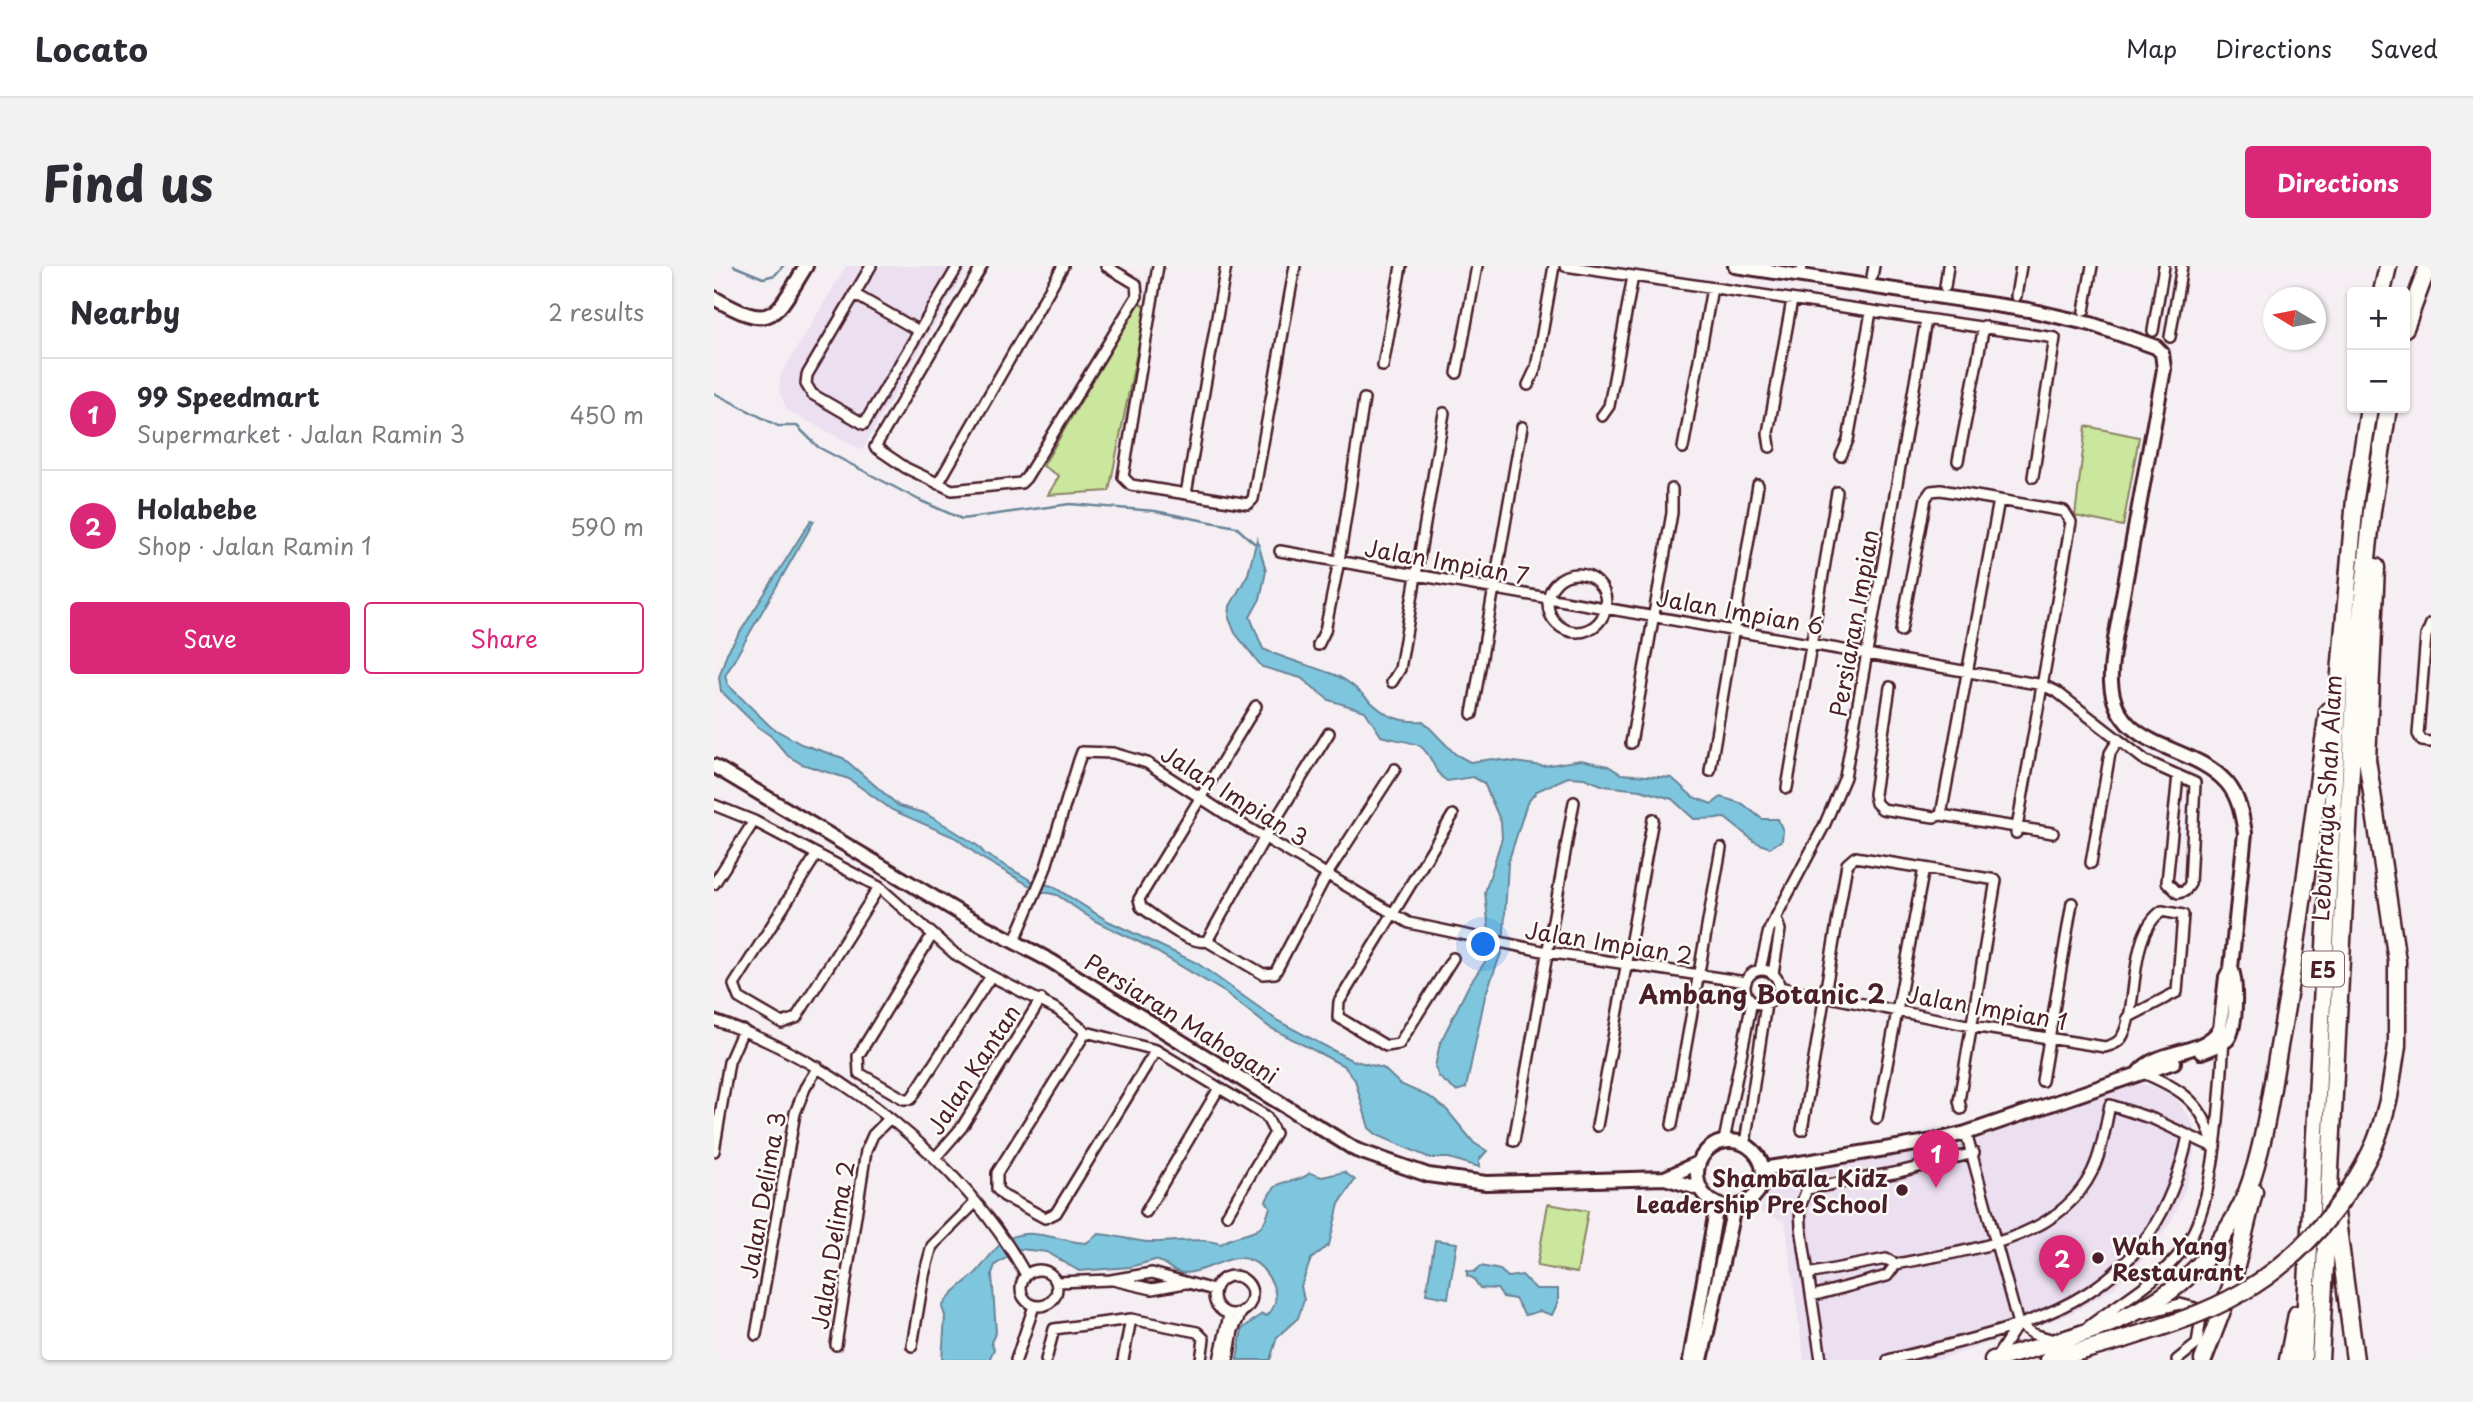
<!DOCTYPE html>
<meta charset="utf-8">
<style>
body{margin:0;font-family:"Playpen Sans",sans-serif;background:#f2f2f3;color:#2b2b33}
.controls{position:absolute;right:21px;top:21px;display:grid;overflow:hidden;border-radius:7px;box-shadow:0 2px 5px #0004}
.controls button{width:63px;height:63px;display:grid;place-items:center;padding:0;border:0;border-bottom:2px solid #e1e1e2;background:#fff;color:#2b2b33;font:35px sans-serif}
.compass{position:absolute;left:1549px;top:21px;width:63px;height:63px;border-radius:50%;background:#fff;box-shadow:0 2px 5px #0004;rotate:280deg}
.you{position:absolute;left:770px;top:679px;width:24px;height:24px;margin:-18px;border:5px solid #fff;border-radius:50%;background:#1a73e8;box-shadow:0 0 0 10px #1a73e833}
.badge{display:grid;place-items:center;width:46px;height:46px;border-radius:50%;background:#db2777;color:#fff;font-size:23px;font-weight:700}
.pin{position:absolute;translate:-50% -58px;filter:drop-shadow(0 2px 4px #0008)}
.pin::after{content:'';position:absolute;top:37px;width:24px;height:21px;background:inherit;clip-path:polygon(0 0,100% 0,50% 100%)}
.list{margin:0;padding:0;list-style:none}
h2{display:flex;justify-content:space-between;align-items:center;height:91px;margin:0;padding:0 28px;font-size:30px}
h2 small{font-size:23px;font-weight:400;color:#7c7c81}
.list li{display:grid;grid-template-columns:46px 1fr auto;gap:21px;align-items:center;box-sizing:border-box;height:112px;padding:0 28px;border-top:2px solid #e1e1e2}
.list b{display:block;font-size:26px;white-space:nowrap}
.list p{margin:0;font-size:23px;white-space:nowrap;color:#7c7c81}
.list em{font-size:23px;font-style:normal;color:#7c7c81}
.actions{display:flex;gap:14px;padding:21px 28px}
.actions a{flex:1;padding:16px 0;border:2px solid #db2777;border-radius:7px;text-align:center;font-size:24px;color:#db2777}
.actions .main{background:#db2777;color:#fff}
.map{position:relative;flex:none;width:1717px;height:1094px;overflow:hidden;border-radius:7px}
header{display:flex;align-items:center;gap:42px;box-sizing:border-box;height:98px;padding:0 35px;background:#fff;border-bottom:2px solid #e1e1e2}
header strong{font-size:33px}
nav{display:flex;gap:38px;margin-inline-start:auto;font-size:24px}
.intro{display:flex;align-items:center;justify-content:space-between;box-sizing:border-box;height:168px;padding:0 42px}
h1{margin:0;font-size:49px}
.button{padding:18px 32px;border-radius:7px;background:#db2777;color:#fff;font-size:24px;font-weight:700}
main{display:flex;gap:42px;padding:0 42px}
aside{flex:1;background:#fff;border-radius:7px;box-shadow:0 2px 5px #0004}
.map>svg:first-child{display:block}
.built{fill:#ebdff0}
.green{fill:#cbe69d;stroke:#8a8264;stroke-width:2}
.water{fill:#7ec6de;stroke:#698396;stroke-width:2}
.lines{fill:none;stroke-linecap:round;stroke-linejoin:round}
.stream{stroke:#698396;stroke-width:2.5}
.street-casing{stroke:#4a1f2b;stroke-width:14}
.secondary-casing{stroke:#4a1f2b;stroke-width:18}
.highway-casing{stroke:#4a1f2b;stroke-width:21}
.street{stroke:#fdfcf7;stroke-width:9}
.secondary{stroke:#fdfcf7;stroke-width:12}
.highway{stroke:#fdfcf7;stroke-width:16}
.highway-bridge-casing{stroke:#4a1f2b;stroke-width:21;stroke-linecap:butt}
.highway-bridge{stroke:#fdfcf7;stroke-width:16}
.poi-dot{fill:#4a1f2b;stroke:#fdfcf7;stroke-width:2.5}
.labels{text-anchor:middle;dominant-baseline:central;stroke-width:5;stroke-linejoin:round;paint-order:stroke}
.shield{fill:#fdfcf7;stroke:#806168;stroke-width:2}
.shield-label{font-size:21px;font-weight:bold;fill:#4a1f2b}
.street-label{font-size:23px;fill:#4a1f2b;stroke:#fdfcf7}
.poi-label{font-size:23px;font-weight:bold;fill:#4a1f2b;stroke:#fdfcf7;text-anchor:end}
.quarter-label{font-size:26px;font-weight:bold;fill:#4a1f2b;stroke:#fdfcf7}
</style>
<header>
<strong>Locato</strong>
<nav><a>Map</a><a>Directions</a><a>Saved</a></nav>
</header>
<div class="intro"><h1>Find us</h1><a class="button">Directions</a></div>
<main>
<aside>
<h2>Nearby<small>2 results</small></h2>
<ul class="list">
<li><span class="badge">1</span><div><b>99 Speedmart</b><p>Supermarket · Jalan Ramin 3</p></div><em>450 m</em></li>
<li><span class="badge">2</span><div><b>Holabebe</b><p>Shop · Jalan Ramin 1</p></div><em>590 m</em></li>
</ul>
<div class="actions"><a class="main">Save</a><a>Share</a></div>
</aside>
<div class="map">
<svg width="1717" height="1094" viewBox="0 0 1717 1094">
<rect width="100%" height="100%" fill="#f5eff4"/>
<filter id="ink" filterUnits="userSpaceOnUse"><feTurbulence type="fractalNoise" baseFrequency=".0143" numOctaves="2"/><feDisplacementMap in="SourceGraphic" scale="14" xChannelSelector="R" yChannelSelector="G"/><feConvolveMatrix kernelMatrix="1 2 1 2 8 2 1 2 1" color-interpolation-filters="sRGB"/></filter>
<g filter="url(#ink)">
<!-- built -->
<path class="built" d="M132,0H254L148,184L73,144L65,125L66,110Z
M1421,816L1447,823L1465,836L1480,860V886L1473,919L1458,954L1433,989L1400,1022L1359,1047L1226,1094H1090L1071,955L1045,946L1057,920L1068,909L1249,879Z"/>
<!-- green -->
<path class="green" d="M425,36L432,41L395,225L334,229L345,210L329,200Z
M1372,160L1425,171L1409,260L1361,250Z
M834,938L874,945L863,1007L823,1000Z"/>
<!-- water -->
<path class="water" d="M97,254L100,255L11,410L14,419L57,461L87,478L129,492L185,540L210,547L231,559L264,580L271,588L318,615L338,620L394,655L483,697L564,755L637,794L669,802L686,818L716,831L733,844L760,877L773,885L765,894V901L735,892H716L663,869L655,862L641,814L630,800L555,761L512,727L431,679L381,655L343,629L325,625L266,591L242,572L178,544L135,513L88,498L74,490L57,470L44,461L7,425L5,411L13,387Z
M543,273L552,305L546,333L536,351L549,383C571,393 594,399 616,407C656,421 659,459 709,455L741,488L756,496L779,493L829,500L867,494L894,500L907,508L958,512L979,531L998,538L1007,531L1029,538L1048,553H1064L1069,565L1068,574L1056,582L1041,576L1011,552L980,553L958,533L926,524L890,520L870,512L854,511L823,525L813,537L794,597L789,682L771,730L752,822L742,825L725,811L721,801L726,777L755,719L771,696L775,666L771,626L788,572L787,556L770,517L759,511L733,515C718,506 720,490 706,480C700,476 676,473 667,470L651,445L615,434L587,412L548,401L521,367L515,352L516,340L534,308Z
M630,906L641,914L625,938L615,979L597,993L587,1020L590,1034L584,1052L563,1071L556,1094H523L528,1063L548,1048L553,1050C559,1044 563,1035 561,1026C559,1016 554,1009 548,1002C523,977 498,1007 470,1007C458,1007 452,996 441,994L416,1001L365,1005L333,986L306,983L281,999L278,1008L282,1066L277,1076L280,1083L275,1094H228L231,1050L228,1041C236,1026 250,1018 262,1007C272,997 280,981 292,974C317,959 346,976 372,977L385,968C402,969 418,975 436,976C461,977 483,970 507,978C529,962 547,977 556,941L552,935C564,907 578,922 596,907L608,911Z
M721,974L743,977L734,1032L712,1028Z
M767,1000L786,1004L794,1011L808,1009L822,1023H844V1036L838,1049L826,1045L811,1049L801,1033L789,1031L783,1023L766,1022L759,1012L753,1010V1005L760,1006Z"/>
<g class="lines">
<!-- stream -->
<path class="stream" d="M20,0L49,12L61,9L69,0
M0,127L64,160H83L104,181L205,234L248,253L356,238L441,245L522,261L540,277"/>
<defs>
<path id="street" d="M157,0L93,109L92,118L98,128L150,158L244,0
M268,0L161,181L192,202L238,224L307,217L312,212L423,30L422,18L392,0
M444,0L409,211L417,219L534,238L539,233L581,0
M851,0L1341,72L1319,211
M1088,1V0
M1158,11L1160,0
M1231,21L1234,0
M140,28L205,65
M1302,30L1307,0
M1370,45L1378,0
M1439,65L1450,0
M1456,71L1468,0
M669,100L687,0
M743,107L763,0
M814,119L822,102L840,0
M888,150L895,140L919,10
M1056,181L1054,167L1078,34
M969,182L998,22
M1127,190L1134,174L1157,46
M1244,195L1270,60
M224,218L349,0
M472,228L512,0
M1285,234L1350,245L1357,256L1302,567
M566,285L1329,419L1343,426L1432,495L1481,517L1476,618L1471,625L1464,627L1453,616L1464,509
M834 337a29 29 0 1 1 58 0a29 29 0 1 1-58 0Z
M1717,358L1712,370L1704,468L1708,475L1717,476
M604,379L611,365L625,295L650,133
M678,416L686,403L730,147
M1176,421L1160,528L1162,537L1168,543L1220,551L1227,549L1285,234L1227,224L1217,225L1212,232L1187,365
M542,440L425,633L427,641C444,652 473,679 493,675L549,708L561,707L613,608L681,503
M758,448L808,161
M917,477L958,247V223
M996,505L1044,219
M1073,522L1123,226
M0,539L40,555L165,621L241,688L277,710L344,744L372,766L442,784L552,850L561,867L513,949
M1227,549L1339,567
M103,588L20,719L25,732L68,757L82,752L165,621
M1377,597L1396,487L1404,474
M1210,602L1282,614L1245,835L1247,843
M0,618L40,555
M218,669L144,790L145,807L190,833H197L277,710
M301,674L331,604L365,494L368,486L399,487L433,497L521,554L695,657L833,686L1032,716
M493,675L551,571L615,467
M739,692L685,778L672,780L624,751L625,736L739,549
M1031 721a17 17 0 1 1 34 0a17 17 0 1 1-34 0Z
M1046,704L1055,664L1110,560L1131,511L1212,54
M1059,708L1066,664L1062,653
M1065,721L1258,760L1391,781C1399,779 1406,776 1409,769C1425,737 1414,668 1448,645L1469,649L1463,726L1413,752
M0,754C123,796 248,894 312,1009
M372,766L283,907V923L290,930L331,952L342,947L442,784
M1427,806C1461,820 1488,834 1497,872
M1328,815L1358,637
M958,859L1007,582
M883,860L939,553
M1088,864L1133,598L1141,591L1210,602L1163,852
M1252,867L1304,1058L1319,1068L1340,1074
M800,875L860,536
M1010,875L1038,735
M1031,878L1052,738
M0,885L15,796L29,764
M221,892L248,861L327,733
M432,946L505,822
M307 1022a18 18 0 1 1 36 0a18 18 0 1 1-36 0Z
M1094,1008L1172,993L1182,998C1250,984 1343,977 1378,906C1388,885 1391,862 1396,839L1439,853L1499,881
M500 1029a19 19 0 1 1 38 0a19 19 0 1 1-38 0Z
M399,1014L438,1023L471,1017
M342,1016L397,1014L438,1007L500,1024
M1098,1030L1173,1010L1182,998
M1431,1047L1466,1038L1481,1042L1487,1051L1483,1078L1463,1094
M1375,1060C1406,1036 1442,1017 1467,986C1503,943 1506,830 1510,773
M42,1069L81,847L91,822L104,801
M122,1079L152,885L159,869L176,852
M198,1080L210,1009L218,980L260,938
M1282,1092L1304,1058
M302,1094L320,1040
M332,1094L340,1063L417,1053L483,1066L490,1073L487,1094
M409,1094L417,1053
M505,1094L515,1049
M514,1094L519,1064L527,1047
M1107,1094L1087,961L1086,941L1093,923L1185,906L1260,887
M1174,1094C1320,1058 1439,1038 1474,870"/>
<path id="secondary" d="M1021,0L1315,44L1377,58L1442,81L1448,87L1450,103L1401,373C1399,387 1396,402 1397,416C1401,486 1478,476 1513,517C1525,531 1528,549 1531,567L1517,702L1512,711L1506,763C1487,791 1445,782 1425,806
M0,32C59,66 60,52 92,0
M0,500L251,650L337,695L642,884L714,909L772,917L951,912L986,923
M1487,786C1495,783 1506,780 1513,774C1523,764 1523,714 1517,702
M983 908a33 33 0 1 1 66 0a33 33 0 1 1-66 0Z
M1049,903L1214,876L1252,867L1460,796
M951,912L984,897
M976,1094L1001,950L996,934
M987,1094L1020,941"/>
<path id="highway" d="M1668,26L1674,0
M1691,62L1714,0
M1662,301L1653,493L1683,695V780L1675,831
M1621,939L1641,1094
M1279,1094C1339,1077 1415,1059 1464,1019C1492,996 1520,960 1533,926C1550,881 1556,832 1564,786C1585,673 1598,559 1614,445
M1335,1094L1407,1074
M1489,1094L1517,1021L1540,926
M1574,1094L1583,1048
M1589,1094L1625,419L1641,233L1655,142
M1606,1094L1643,389L1658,245L1674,142"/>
</defs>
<!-- street casing -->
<use href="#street" class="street-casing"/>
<!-- secondary casing -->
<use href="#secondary" class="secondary-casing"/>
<!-- highway casing -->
<use href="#highway" class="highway-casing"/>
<!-- street -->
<use href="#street" class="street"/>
<!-- secondary -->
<use href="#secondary" class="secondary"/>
<!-- highway -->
<use href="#highway" class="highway"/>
<defs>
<path id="highway-bridge" d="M1407,1074C1448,1061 1489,1049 1527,1027C1584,995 1634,937 1661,877C1667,863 1671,846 1675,831"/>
</defs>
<!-- highway-bridge casing -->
<use href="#highway-bridge" class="highway-bridge-casing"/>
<!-- highway-bridge -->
<use href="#highway-bridge" class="highway-bridge"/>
</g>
</g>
<!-- markers -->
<g class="poi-dot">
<circle cx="1188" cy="924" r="7"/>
<circle cx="1384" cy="992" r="7"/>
</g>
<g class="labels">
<!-- shield labels -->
<rect class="shield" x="1588" y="685.5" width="42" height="35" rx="5"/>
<g class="shield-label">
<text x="1609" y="703">E5</text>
</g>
<!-- street labels -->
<g class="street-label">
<text transform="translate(733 295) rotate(10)">Jalan Impian 7</text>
<text transform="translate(1026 345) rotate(10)">Jalan Impian 6</text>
<text transform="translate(1139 357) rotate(-80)">Persiaran Impian</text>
<text transform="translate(521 529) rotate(32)">Jalan Impian 3</text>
<text transform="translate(1612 532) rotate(-87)">Lebuhraya Shah Alam</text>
<text transform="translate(895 676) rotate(9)">Jalan Impian 2</text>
<text transform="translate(1273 741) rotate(10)">Jalan Impian 1</text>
<text transform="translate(468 752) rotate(32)">Persiaran Mahogani</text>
<text transform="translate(259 803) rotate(-57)">Jalan Kantan</text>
<text transform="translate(48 929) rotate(-80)">Jalan Delima 3</text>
<text transform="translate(118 979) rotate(-81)">Jalan Delima 2</text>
</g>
<!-- poi labels -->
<g class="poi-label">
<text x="1174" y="911">Shambala Kidz<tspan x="1174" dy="26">Leadership Pre School</tspan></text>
<text x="1398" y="979" text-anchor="start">Wah Yang<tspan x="1398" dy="26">Restaurant</tspan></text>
</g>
<!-- quarter labels -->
<g class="quarter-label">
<text x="1048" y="727">Ambang Botanic 2</text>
</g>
</g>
</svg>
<div class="controls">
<button>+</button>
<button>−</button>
</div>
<svg class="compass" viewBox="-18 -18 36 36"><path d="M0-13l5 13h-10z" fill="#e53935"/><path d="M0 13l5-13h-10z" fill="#7c7c81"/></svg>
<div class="you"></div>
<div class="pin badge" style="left:1222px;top:922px">1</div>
<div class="pin badge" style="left:1348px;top:1027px">2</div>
</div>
</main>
